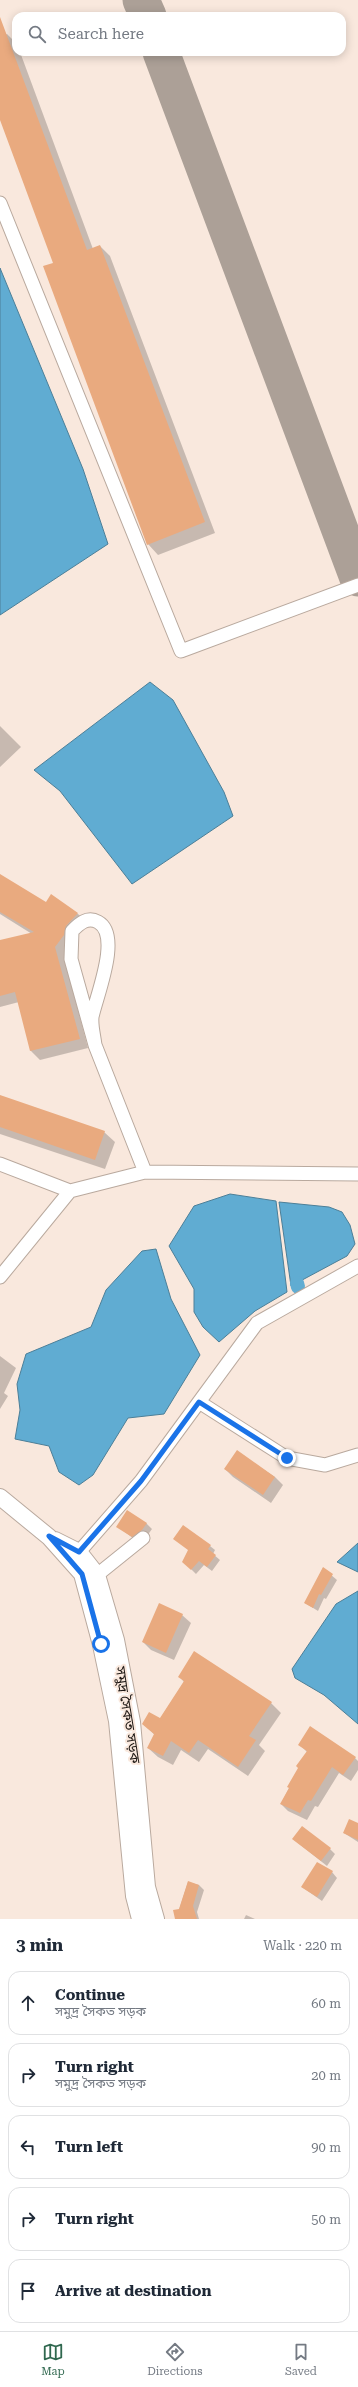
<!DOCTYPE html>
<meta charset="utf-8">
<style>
body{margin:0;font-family:"Roboto Serif","Noto Sans Bengali",serif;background:#f6f6f7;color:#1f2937}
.stop{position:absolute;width:12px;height:12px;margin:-9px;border:3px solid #1a73e8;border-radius:50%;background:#fff}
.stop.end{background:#1a73e8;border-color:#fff;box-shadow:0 1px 4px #0008}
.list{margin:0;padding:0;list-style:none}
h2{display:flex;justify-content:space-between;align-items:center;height:52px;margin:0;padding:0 16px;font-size:17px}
h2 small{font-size:13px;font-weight:400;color:#747a83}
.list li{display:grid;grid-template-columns:26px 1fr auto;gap:12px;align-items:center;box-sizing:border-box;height:64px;margin:0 8px 8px;padding:0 8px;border:1px solid #e0e1e3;border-radius:12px}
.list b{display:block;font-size:15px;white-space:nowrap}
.list p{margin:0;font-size:13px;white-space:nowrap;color:#747a83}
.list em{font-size:13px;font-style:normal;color:#747a83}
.icon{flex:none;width:22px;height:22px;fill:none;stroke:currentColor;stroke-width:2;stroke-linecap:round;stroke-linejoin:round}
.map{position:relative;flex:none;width:358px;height:1919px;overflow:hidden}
.search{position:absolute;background:#fff;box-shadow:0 2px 10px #0003;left:12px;right:12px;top:12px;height:44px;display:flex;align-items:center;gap:10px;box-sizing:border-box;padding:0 14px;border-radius:12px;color:#747a83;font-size:15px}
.sheet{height:412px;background:#fff}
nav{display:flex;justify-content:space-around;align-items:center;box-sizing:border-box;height:56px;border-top:1px solid #e0e1e3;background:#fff;font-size:11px;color:#747a83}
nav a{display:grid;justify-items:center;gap:2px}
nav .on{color:#30684f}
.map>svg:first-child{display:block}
.water{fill:#60acd2;stroke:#4c7f98}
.shadow{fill:#0003}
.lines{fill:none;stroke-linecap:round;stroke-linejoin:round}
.canal{stroke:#60acd2;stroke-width:14}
.taxiway{stroke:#aca097;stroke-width:37}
.building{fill:#e9aa7f}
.minor-casing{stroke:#b9a99e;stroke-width:15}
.major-casing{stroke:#b9a99e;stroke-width:18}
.minor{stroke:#fff;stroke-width:13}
.major{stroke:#fff;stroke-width:16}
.route{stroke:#1a73e8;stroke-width:5}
.labels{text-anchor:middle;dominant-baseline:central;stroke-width:4;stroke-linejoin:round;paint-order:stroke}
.street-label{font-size:14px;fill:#1c1612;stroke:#f9e8dd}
</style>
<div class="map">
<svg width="358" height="1919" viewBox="0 0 358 1919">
<rect width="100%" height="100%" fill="#f9e8dd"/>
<!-- water -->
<path class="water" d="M0,268L83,469L108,544L0,615Z
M150,682L173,700L224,792L233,816L132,884L60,791L34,770Z
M230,1194L276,1201L287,1292L255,1311L219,1342L203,1327L194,1312V1289L169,1246L194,1206Z
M279,1202L329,1207L342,1212L350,1225L355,1244L347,1256L291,1286Z
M156,1249L171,1299L200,1355L164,1414L128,1418L93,1475L79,1485L59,1472L49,1446L15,1439L20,1410L17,1384L26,1354L91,1327L106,1290L142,1251Z
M358,1543V1572L337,1562Z
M358,1591V1724L324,1695L295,1678L292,1669L336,1604Z"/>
<!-- shadow -->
<path class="shadow" d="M7,34L16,43V52H20L93,249L100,246L110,256L215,533L158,555L148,544L54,263L0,118V36Z
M0,726L21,747L0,767Z
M0,876L46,903L51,896L78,914L87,922L75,935L73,944L64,957L88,1048L40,1060L31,1051L19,1002L0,1007V941L32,934L0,914Z
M0,1096L104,1132L115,1142L105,1169L0,1134Z
M0,1356L16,1368L4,1393L8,1396L0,1409Z
M237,1452L275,1477L283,1485L271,1503L233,1477L225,1469Z
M146,1523L152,1529L147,1536L138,1542L117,1526Z
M175,1539L210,1546L215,1550L213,1554L220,1560L212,1571L204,1565L196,1574L184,1562L189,1550Z
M323,1568L337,1580L326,1599L324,1598L318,1611L305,1603Z
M182,1615L191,1623L174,1660L151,1650L143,1642Z
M179,1676L271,1703L281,1713L259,1745L265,1751L248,1776L208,1749L199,1762L181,1750L173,1765L158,1757L148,1748L155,1735L143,1724L160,1719L184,1682Z
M299,1744L355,1758L358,1761V1770L351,1781L339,1773L318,1807L315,1806L307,1820L288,1811L281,1804L307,1752Z
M358,1824V1842L344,1833Z
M293,1839L330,1849L335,1854L327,1866Z
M332,1872L337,1878L322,1901L302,1887Z
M188,1882L199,1885L204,1890L197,1912L199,1919H176Z
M246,1915L255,1919H244Z"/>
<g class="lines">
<!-- canal -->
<path class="canal" d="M297,1283L298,1287"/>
<!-- taxiway -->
<path class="taxiway" d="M141,0L148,16
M161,52L358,578"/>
</g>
<!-- building -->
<path class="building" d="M0,17L87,250L100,245L205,522L147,545L43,266L53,263L0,120Z
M0,874L46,902L51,894L78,913L66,926L64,935L55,947L80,1039L30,1051L15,992L0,996V940L34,932L0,912Z
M0,1095L105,1131L95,1160L0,1127Z
M237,1450L275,1477L263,1495L224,1469Z
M127,1510L147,1523L142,1530L132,1537L116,1527Z
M183,1525L211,1545L208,1549L216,1555L207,1567L199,1561L191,1570L182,1562L188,1550L173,1539Z
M323,1567L333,1574L321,1595L319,1594L313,1608L304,1603Z
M159,1603L183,1614L166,1653L142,1642Z
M194,1651L272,1702L249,1736L256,1740L238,1767L198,1740L189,1753L171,1741L163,1756L147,1748L154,1734L142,1724L149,1712L160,1718L184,1681L178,1677Z
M310,1726L356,1757L343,1775L332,1767L311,1801L308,1800L300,1813L280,1804L289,1788L287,1787L298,1768L296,1766L307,1751L298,1745Z
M349,1819L358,1823V1840L343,1833Z
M302,1826L331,1848L321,1861L292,1839Z
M317,1862L333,1871L317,1897L301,1887Z
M188,1881L199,1885L193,1906L197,1919H175L173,1910L179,1909Z"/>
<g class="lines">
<defs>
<path id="minor" d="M0,203L181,651L358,585
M95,1045C94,1036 91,1026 92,1017C96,997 122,935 98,922C87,916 79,924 72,931L71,959L95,1045L145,1172
M0,1164L70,1191L145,1172L358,1174
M0,1277L70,1191
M199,1402L287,1458L325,1465L358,1455
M79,1552L141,1481L257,1323L358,1266
M97,1575L143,1538"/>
<path id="major" d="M0,1497L49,1537L82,1574L101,1645L117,1721L134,1896L140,1919
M55,1540L79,1552L97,1575L116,1640L132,1722L147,1887L156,1919"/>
</defs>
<!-- minor casing -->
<use href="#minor" class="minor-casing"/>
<!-- major casing -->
<use href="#major" class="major-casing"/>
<!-- minor -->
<use href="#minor" class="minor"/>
<!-- major -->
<use href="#major" class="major"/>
</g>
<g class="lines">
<!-- route -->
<path class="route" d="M101,1644L82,1574L49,1536L79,1552L141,1481L199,1402L287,1458"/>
</g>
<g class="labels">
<!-- street labels -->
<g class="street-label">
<text transform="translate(128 1715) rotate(81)">সমুদ্র সৈকত সড়ক</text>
</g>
</g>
</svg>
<div class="stop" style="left:101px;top:1644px"></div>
<div class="stop end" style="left:287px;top:1458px"></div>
<div class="search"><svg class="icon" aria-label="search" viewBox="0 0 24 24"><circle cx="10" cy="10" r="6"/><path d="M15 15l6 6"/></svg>Search here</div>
</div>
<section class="sheet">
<h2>3 min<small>Walk · 220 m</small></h2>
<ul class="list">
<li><svg class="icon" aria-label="ahead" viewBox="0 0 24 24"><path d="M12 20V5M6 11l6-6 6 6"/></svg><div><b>Continue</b><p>সমুদ্র সৈকত সড়ক</p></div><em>60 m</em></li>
<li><svg class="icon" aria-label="right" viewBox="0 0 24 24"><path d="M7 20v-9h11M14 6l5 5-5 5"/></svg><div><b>Turn right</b><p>সমুদ্র সৈকত সড়ক</p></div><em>20 m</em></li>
<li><svg class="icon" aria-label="left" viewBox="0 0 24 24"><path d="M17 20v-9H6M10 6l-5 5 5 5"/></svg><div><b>Turn left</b></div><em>90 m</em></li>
<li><svg class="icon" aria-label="right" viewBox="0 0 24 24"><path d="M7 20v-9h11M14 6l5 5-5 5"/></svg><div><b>Turn right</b></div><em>50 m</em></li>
<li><svg class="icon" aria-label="arrive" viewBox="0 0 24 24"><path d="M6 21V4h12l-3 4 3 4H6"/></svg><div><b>Arrive at destination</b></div></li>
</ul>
</section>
<nav>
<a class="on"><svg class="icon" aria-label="map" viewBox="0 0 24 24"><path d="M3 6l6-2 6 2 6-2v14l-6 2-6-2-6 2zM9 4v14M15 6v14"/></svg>Map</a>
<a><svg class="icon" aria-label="directions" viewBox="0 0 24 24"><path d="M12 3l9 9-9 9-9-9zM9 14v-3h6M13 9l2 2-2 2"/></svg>Directions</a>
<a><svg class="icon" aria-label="saved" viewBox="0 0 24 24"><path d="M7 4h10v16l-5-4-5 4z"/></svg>Saved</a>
</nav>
